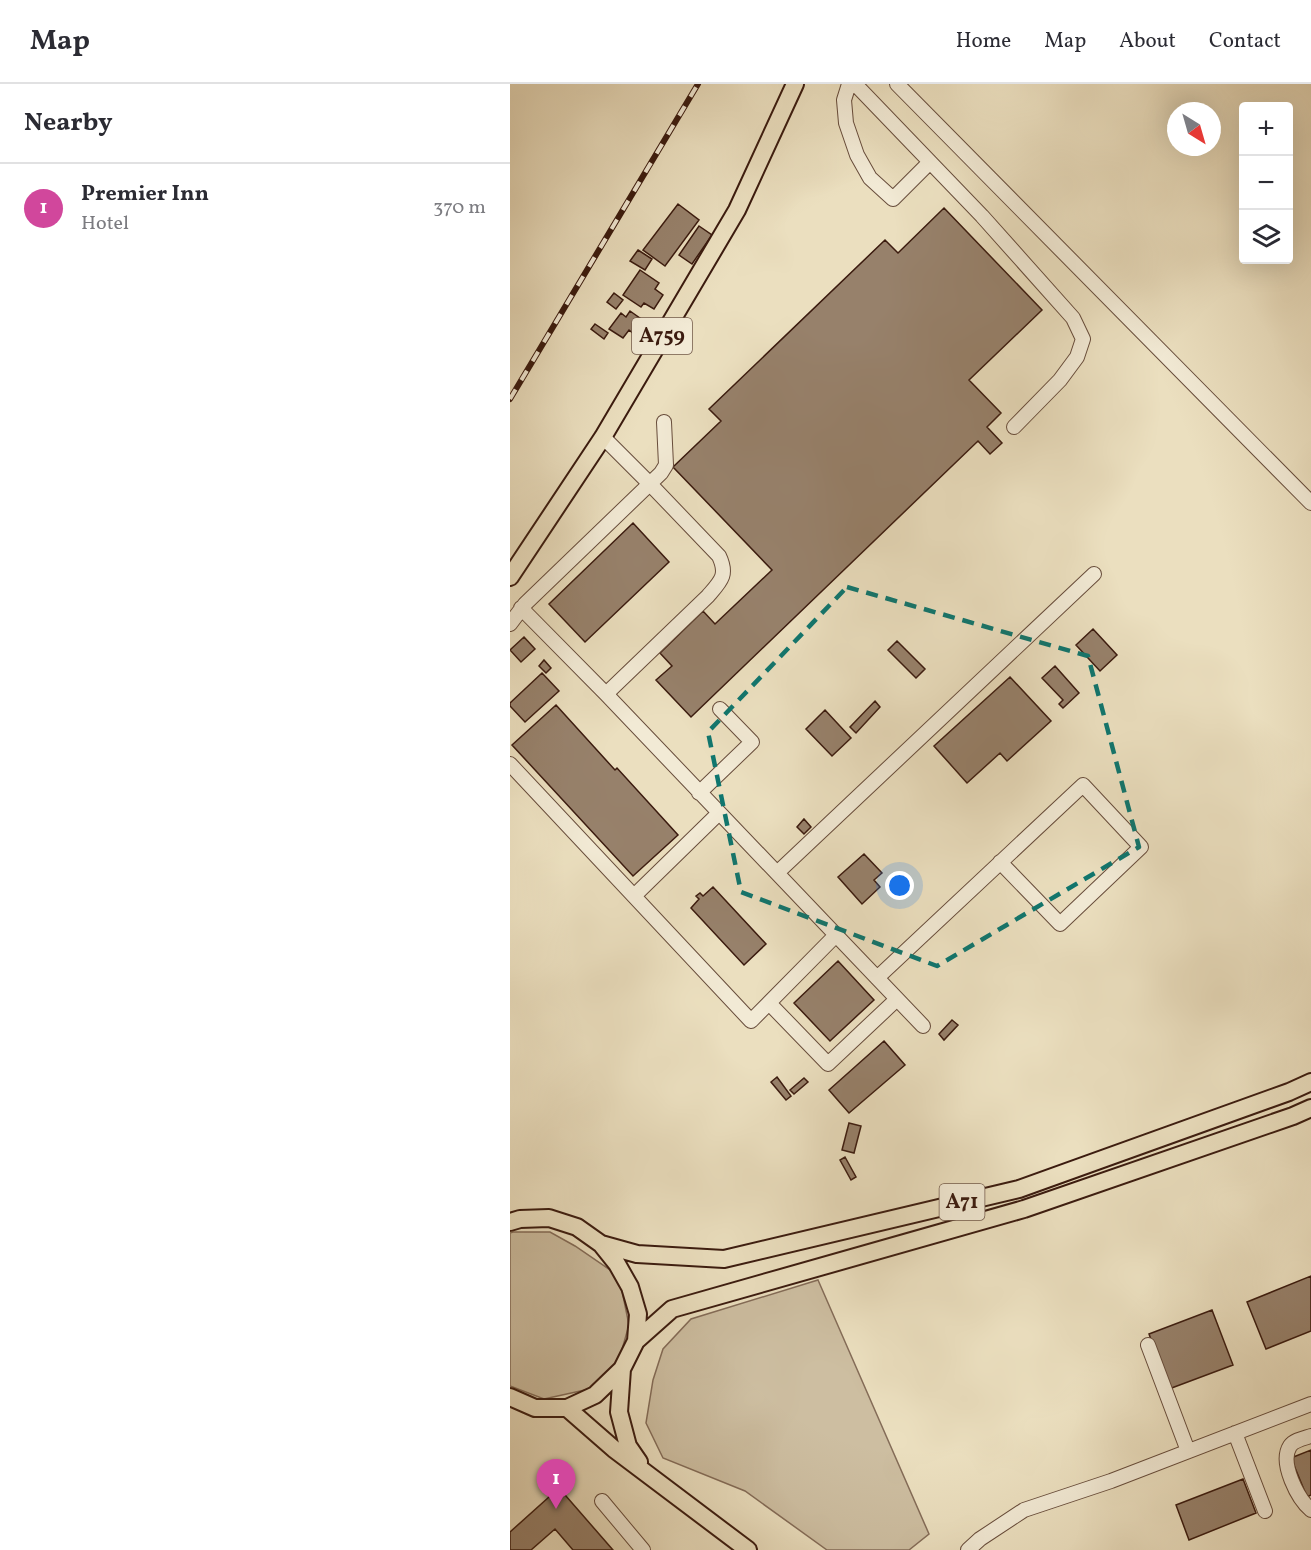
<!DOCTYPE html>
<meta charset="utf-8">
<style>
body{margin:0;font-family:Vollkorn,serif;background:#f7f7f7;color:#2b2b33}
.controls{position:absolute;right:18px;top:18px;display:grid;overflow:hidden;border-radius:6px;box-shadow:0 6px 24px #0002}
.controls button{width:54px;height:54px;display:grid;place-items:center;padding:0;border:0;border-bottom:2px solid #e1e1e2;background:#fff;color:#2b2b33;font:30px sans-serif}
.compass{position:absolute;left:657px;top:18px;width:54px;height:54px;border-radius:50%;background:#fff;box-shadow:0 6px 24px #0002;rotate:143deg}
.you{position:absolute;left:390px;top:802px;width:21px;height:21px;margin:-15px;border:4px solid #fff;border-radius:50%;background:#1a73e8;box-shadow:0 0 0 9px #1a73e833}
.badge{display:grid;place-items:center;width:39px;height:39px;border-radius:50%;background:#0b8043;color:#fff;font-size:20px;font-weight:700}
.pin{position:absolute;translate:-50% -50px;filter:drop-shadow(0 2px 3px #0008)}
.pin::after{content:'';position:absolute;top:32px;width:21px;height:18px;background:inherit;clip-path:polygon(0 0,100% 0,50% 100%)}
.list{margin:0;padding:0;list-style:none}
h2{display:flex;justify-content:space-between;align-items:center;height:78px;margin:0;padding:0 24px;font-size:26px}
h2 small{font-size:20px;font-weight:400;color:#7c7c81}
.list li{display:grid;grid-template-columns:39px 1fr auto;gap:18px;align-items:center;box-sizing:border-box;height:90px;padding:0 24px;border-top:2px solid #e1e1e2}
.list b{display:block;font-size:22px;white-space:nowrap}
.list p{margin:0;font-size:20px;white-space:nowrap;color:#7c7c81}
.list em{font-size:20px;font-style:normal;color:#7c7c81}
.icon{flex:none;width:33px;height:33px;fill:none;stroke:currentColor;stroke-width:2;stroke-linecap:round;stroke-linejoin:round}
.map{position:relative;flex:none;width:801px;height:1466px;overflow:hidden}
header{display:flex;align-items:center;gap:36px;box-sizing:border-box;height:84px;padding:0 30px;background:#fff;border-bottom:2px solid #e1e1e2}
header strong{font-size:28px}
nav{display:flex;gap:33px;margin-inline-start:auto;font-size:21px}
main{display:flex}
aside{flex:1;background:#fff}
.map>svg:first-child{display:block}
.green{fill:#cdbea1;stroke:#846c58;stroke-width:1.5}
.building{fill:#97816b;stroke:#3b1b0f;stroke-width:1.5}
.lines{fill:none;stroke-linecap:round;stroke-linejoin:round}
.minor-casing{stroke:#674c3b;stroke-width:16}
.major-casing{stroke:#3b1b0f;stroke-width:20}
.minor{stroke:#f2ead5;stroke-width:14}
.major{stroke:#ebdfbf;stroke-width:16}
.rail-casing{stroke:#3b1b0f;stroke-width:6}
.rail{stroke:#f2ead5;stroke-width:4;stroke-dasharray:11;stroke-linecap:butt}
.marked{fill:none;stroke:#0f766e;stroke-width:4.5;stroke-dasharray:12 8;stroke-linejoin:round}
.labels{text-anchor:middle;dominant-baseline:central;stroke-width:6;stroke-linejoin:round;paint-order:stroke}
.shield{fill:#f2ead5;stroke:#72594a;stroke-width:1.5}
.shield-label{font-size:21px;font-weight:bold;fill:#3b1b0f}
</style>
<header>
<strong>Map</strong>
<nav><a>Home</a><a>Map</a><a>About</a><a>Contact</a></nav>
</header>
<main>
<aside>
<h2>Nearby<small></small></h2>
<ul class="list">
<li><span class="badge" style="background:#d1479c">1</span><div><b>Premier Inn</b><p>Hotel</p></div><em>370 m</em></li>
</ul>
</aside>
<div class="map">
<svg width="801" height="1466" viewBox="0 0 801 1466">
<rect width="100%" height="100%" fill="#ebdfbf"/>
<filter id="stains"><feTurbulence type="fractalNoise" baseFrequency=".00333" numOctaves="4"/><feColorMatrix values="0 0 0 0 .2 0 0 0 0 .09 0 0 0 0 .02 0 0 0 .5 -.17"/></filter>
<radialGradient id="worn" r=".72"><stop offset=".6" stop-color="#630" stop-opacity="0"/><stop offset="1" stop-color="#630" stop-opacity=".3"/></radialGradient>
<!-- green -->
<path class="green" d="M3,1148H40L65,1162L109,1192L119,1241L109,1276L84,1304L34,1315L0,1302V1149Z
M308,1196L419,1450L399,1466H317L235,1407L153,1374L136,1339L143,1296L153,1265L181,1235Z"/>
<!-- building -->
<path class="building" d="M168,120L189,136L155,182L133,166Z
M434,124L532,226L459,296L491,329L477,343L492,359L480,370L468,357L181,633L146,596L162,582L150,569L193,527L205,540L262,486L163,383L211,337L199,325L375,156L388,169Z
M189,142L202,151L182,180L169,171Z
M128,166L142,175L135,186L120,177Z
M130,186L149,199L145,205L153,211L144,225L134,219L131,223L113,211Z
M104,209L113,216L106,225L97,218Z
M120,227L134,237L125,251L119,246L113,254L99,245L111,229L116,233Z
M85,240L98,249L94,255L81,245Z
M123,439L159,478L75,558L39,520Z
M583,545L607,571L590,587L566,561Z
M14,553L25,565L11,578L0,566Z
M387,557L415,585L406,594L378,566Z
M34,576L41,584L36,589L29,582Z
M545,582L569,609L553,624L549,620L553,616L532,594Z
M32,589L49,607L15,638L0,622V619Z
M500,593L541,637L497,677L490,669L457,699L424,662Z
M365,617L370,623L346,649L340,643Z
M46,621L105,686L107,684L168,751L123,792L2,661Z
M315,626L341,654L322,672L296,645Z
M294,735L301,743L294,750L287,743Z
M354,770L372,789L364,796L370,803L352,820L328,793Z
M203,803L256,860L234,881L181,824L189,815L186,812L190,809L193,812Z
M328,877L364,916L320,957L284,919Z
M442,936L448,941L434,956L429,950Z
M374,957L395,981L339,1029L319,1006Z
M267,993L281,1012L276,1016L261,998Z
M294,994L298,998L284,1010L280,1006Z
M339,1039L351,1042L344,1069L332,1066Z
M335,1073L346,1093L341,1096L330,1076Z
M801,1192V1247L756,1265L737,1218Z
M702,1226L723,1281L659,1305L639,1250Z
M801,1366V1411L797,1413L781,1374Z
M733,1395L746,1429L679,1456L666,1421Z
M49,1404L103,1466H63L45,1445L21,1466H0V1448Z"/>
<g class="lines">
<defs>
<path id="minor" d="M339,0L334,16L336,39L347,71L360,94L383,115L420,78
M345,0L472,132L563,234L573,255L567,273L550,296L504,343
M387,0L801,419
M93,353L140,400L209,472C218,491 211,497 198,512L96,610
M0,540L15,520L151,389L156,381L154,338
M0,680L241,937L326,851L96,610L11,524
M189,709L242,658L210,625
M267,789L584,490
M124,812L209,729
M326,851L413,942
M367,894L573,701L631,763L550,840L490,778
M259,919L318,980L387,915
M638,1261L678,1367
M725,1349L755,1427
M801,1352C795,1354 784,1356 780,1362C769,1379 788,1415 801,1426
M92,1417L133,1466
M458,1466L470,1455L514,1426L601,1397L801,1320"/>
<path id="major" d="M0,493L93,353L227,126L285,0
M0,1138L10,1135L39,1134L67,1143L91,1160L107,1180L120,1203L128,1230L126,1257L112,1285L85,1311L57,1324H25L0,1313
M91,1160L127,1170L214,1175L509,1105L779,1008L801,998
M126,1257L162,1225L514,1125L783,1032L801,1024
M112,1285L109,1328L118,1362L129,1378
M57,1324L104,1365L238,1466"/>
</defs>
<!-- minor casing -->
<use href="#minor" class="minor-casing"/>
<!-- major casing -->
<use href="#major" class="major-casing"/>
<!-- minor -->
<use href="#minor" class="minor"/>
<!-- major -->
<use href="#major" class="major"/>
<defs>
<path id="rail" d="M0,315L188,0"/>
</defs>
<!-- rail casing -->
<use href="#rail" class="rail-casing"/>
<!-- rail -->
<use href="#rail" class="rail"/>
</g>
<!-- marked area -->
<path class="marked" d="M337,503L578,572L629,763L427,882L231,808L198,648Z"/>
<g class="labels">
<!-- shield labels -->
<g class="shield">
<rect x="122" y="234" width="60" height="36" rx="4.5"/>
<rect x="429.5" y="1100" width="45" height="36" rx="4.5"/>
</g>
<g class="shield-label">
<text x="152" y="252">A759</text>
<text x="452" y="1118">A71</text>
</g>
</g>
<rect width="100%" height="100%" filter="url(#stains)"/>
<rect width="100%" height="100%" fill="url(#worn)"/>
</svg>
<div class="controls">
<button>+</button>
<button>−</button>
<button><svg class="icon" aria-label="layers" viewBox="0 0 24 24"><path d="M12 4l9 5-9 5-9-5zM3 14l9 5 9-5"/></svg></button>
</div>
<svg class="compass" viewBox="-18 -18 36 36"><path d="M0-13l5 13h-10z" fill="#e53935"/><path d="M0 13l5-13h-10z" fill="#7c7c81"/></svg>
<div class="you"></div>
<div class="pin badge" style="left:46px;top:1425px;background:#d1479c">1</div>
</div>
</main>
